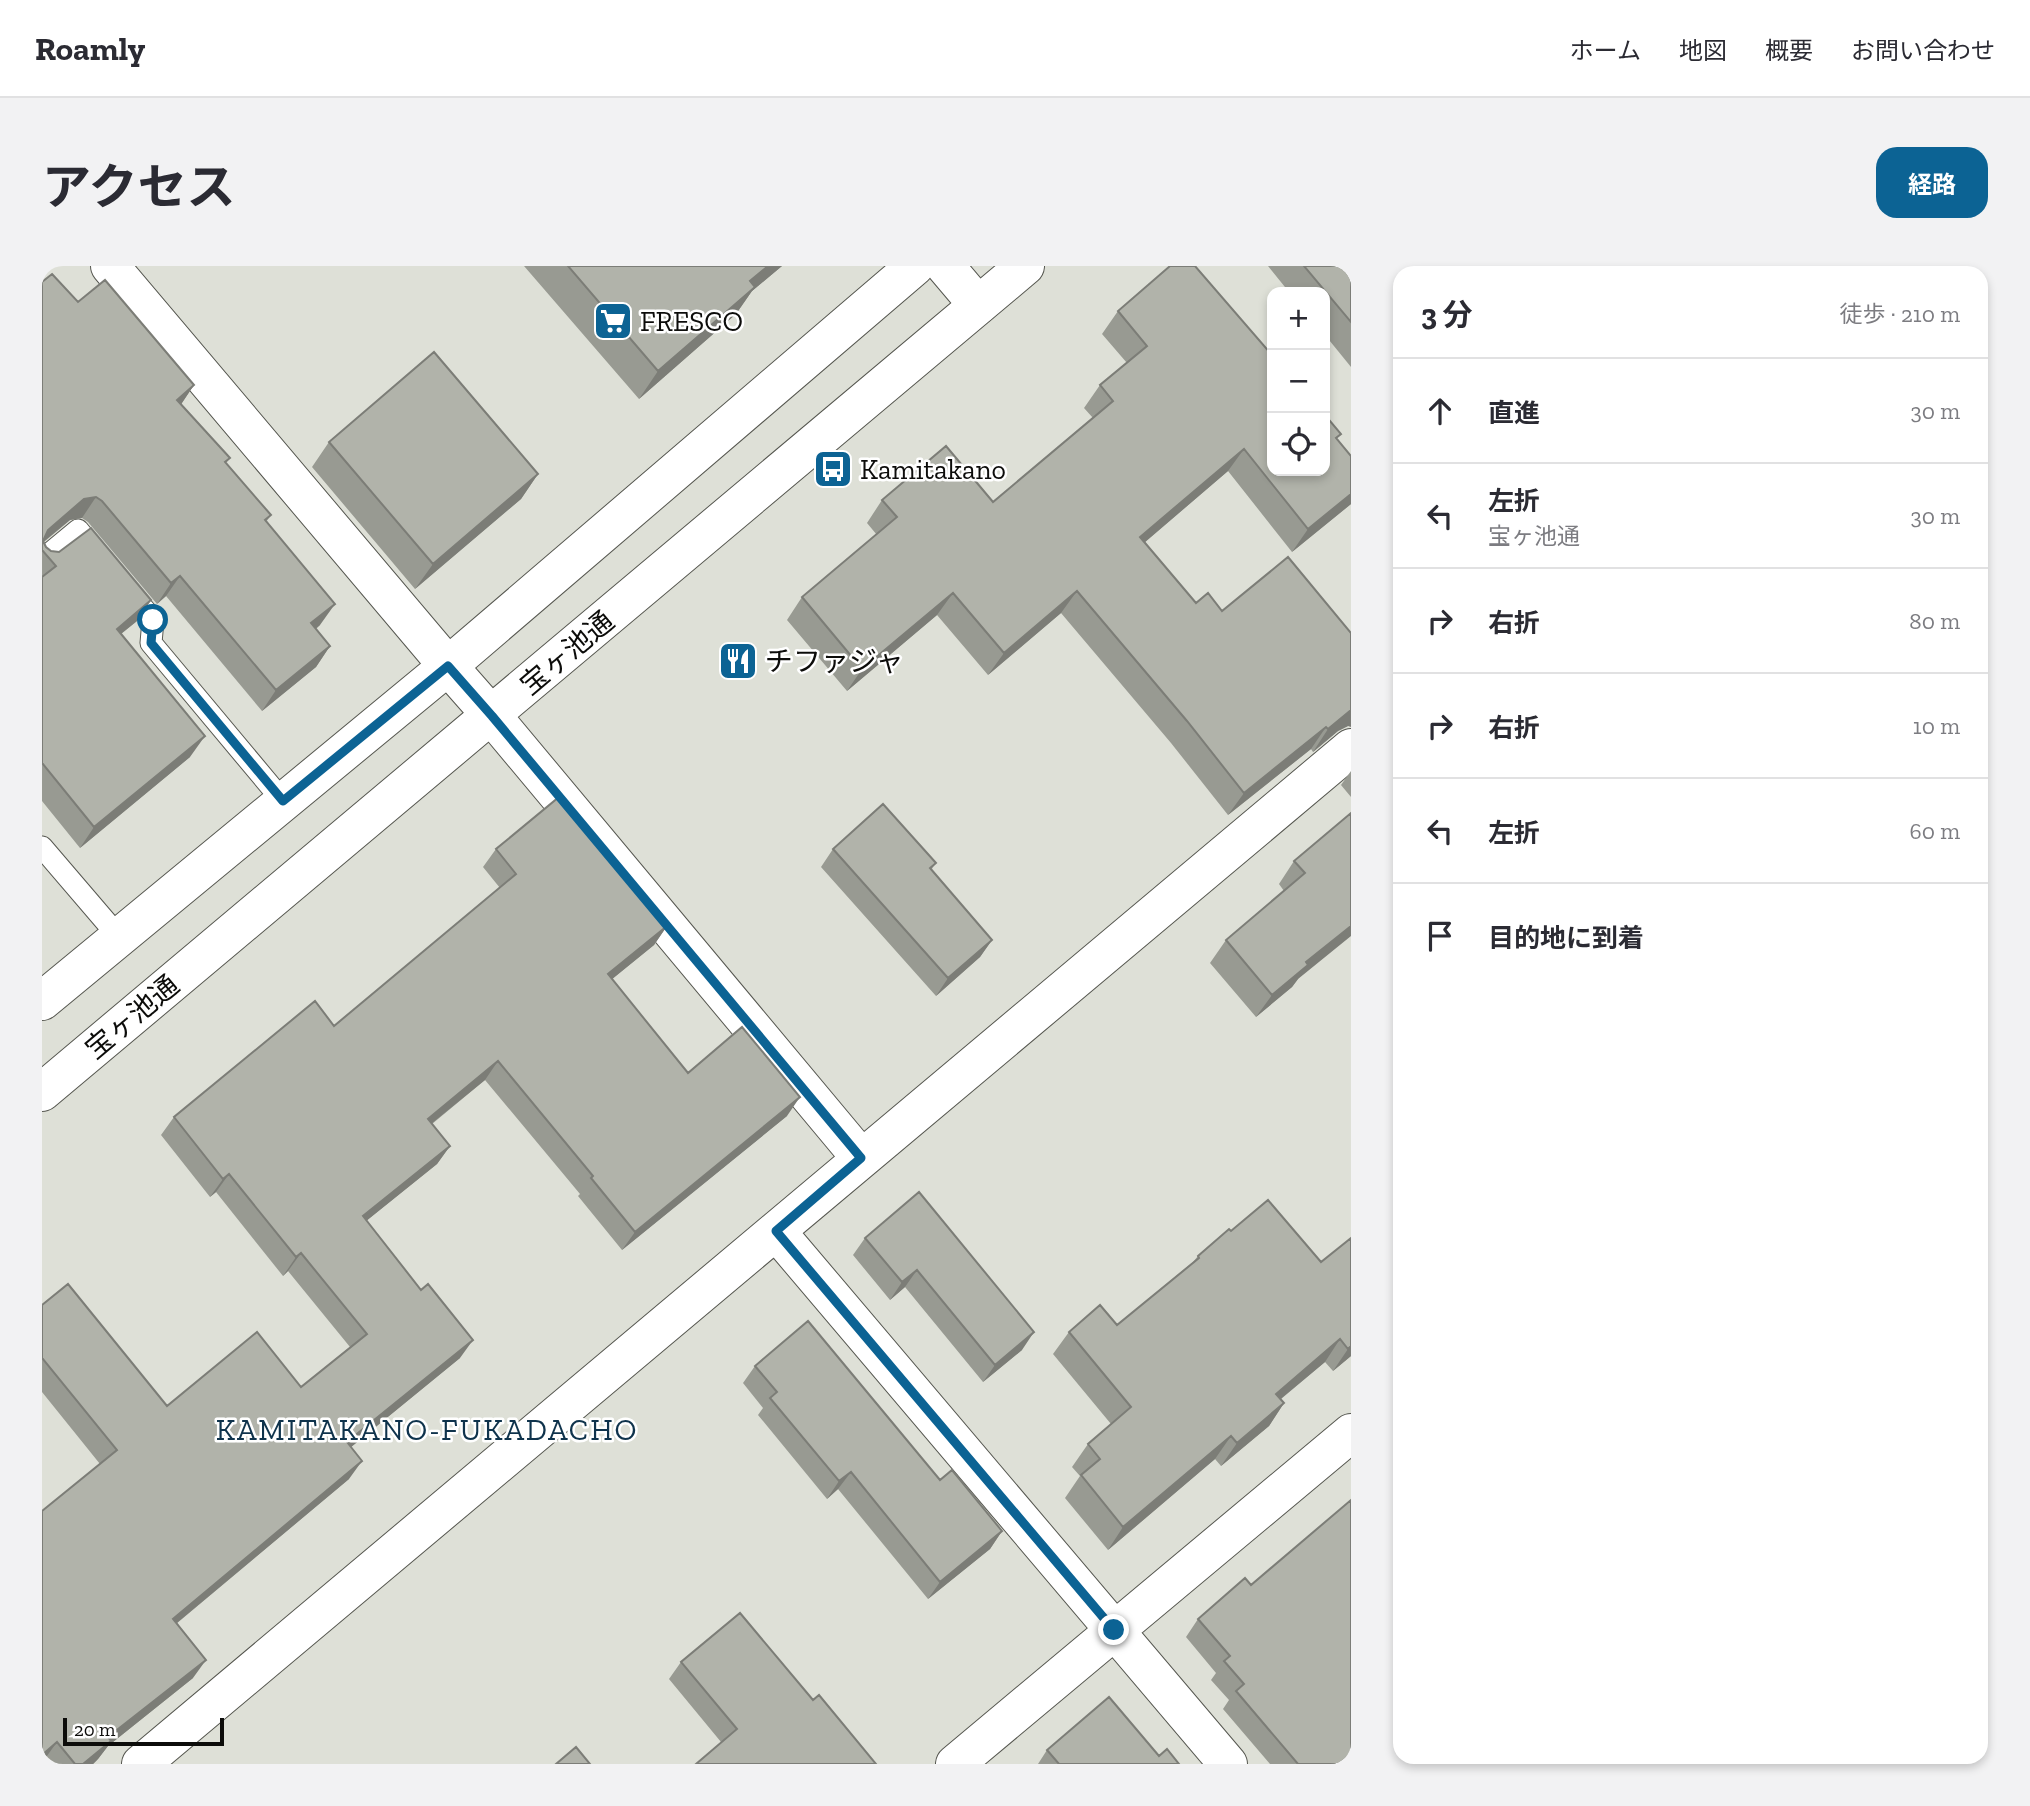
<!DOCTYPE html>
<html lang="ja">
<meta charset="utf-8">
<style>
body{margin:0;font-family:"Zilla Slab","Noto Sans JP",serif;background:#f2f2f3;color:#2b2b33}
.controls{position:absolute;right:21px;top:21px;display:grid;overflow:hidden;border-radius:14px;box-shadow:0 4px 10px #0003}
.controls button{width:63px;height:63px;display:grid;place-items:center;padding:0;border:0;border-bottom:2px solid #e1e1e2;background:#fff;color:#2b2b33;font:35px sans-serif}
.scale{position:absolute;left:21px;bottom:18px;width:161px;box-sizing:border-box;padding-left:7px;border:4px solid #0c0c0a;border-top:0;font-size:19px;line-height:24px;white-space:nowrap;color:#0c0c0a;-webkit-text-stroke:5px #fff;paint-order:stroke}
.stop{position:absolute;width:21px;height:21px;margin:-16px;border:5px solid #0c6394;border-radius:50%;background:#fff}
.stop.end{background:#0c6394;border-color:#fff;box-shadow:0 2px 7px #0008}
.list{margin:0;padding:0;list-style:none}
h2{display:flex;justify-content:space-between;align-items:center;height:91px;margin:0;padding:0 28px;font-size:30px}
h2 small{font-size:23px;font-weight:400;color:#7c7c81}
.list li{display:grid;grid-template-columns:46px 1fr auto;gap:21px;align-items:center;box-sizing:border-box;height:105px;padding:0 28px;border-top:2px solid #e1e1e2}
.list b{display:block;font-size:26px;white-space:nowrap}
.list p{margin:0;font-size:23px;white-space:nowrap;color:#7c7c81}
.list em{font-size:23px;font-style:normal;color:#7c7c81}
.icon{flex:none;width:38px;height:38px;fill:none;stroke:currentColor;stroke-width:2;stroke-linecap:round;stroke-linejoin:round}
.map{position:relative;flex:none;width:1309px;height:1498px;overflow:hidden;border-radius:21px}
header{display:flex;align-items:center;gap:42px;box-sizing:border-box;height:98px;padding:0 35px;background:#fff;border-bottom:2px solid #e1e1e2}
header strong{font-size:33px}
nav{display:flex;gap:38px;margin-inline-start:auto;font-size:24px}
.intro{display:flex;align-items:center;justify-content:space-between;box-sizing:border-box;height:168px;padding:0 42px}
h1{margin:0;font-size:49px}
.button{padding:18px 32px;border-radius:21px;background:#0c6394;color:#fff;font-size:24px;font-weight:700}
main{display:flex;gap:42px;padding:0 42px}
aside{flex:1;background:#fff;border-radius:21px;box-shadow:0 4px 10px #0003}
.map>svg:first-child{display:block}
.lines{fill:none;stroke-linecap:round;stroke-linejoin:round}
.lane-casing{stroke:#565750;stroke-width:23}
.street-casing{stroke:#565750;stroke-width:40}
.secondary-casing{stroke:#565750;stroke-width:40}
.lane{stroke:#fff;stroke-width:21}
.street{stroke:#fff;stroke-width:38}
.secondary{stroke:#fff;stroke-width:38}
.wall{fill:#989a92}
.shaded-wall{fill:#7c7d77}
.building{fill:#b1b3aa;stroke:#7c7d77;stroke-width:2}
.route{stroke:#0c6394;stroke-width:9}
.labels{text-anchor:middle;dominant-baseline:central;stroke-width:5;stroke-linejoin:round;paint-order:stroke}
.poi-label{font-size:28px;fill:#0c0c0a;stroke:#fff;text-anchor:start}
.street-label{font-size:28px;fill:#0c0c0a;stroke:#fff}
.neighbourhood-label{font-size:30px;letter-spacing:2px;fill:#0f334c;stroke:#fff}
</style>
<header>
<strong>Roamly</strong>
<nav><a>ホーム</a><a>地図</a><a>概要</a><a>お問い合わせ</a></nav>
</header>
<div class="intro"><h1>アクセス</h1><a class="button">経路</a></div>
<main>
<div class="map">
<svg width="1309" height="1498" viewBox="0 0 1309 1498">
<rect width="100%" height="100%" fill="#dee0d7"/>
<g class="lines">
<defs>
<path id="lane" d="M0,294L36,264L58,291
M86,324L111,354L109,377L241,535
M0,581L77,671"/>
<path id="street" d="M68,0L406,400L450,450L819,892
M903,0L936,39
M734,965L1186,1498
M99,1498L1309,482
M913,1498L1309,1167"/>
<path id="secondary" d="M0,735L406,400L873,0
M0,826L983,0"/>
</defs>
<!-- lane casing -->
<use href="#lane" class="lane-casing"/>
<!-- street casing -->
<use href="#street" class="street-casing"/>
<!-- secondary casing -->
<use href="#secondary" class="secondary-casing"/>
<!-- lane -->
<use href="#lane" class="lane"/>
<!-- street -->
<use href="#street" class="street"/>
<!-- secondary -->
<use href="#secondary" class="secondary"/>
</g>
<!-- wall -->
<path class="wall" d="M482,0H740L710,25L694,48L597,133Z
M1226,0H1309V101L1283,69V26H1247Z
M0,16L36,36L152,119L139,138L188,192L184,197L229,249L224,256L278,359L274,363L288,380L274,401L220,445L124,330L115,338L46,256L40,252L28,254L2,276L4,281L9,285L109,334L95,355L79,368L148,491L38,582L0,535Z
M1076,45L1295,173L1309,238L1250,286L1186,205L1102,277L1154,337L1180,345L1306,460L1296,465L1271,486L1269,483L1186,549L1129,477L1019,347L946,409L895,349L805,425L745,354L760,331L835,269L825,257L840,234L951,236L1051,152L1042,142L1058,119L1085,97L1060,68Z
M287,176L496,208L479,233L373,323L270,201Z
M1309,505V531L1299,519Z
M1309,547L1256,713L1250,721L1214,751L1168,697L1184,674L1242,625L1237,618L1252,595Z
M454,583L625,660L612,679L570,713L646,807L745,850L580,984L536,930L538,928L443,814L390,858L408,880L395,898L324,955L418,1092L309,1181L307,1213L134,1358L151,1412L66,1480L56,1493L51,1498H5L2,1494L58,1198L0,1126V1039L125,1140L259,1121L308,1081L246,1005L241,1010L174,926L168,931L119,869L132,851L292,760L458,622L441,601Z
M791,583L894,597L889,604L950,674L938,691L894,730L779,601Z
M877,926L980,1084L941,1116L863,1021L848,1034L811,989L823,972Z
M1189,965L1279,996L1309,1090L1291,1105L1283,1096L1239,1133L1242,1137L1227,1160L1179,1200L1173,1193L1066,1284L1023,1232L1038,1210L1030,1201L1046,1178L1069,1158L1011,1088L1027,1066L1075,1059L1151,996L1156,990Z
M713,1100L898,1214L960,1265L948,1283L886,1333L796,1223L785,1233L716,1149L721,1142L701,1117Z
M1209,1319L1309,1498H1228L1181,1443L1187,1434L1169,1414L1174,1407L1144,1371L1156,1353Z
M639,1396L771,1434L679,1476L627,1413Z
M1005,1484L1117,1490L1137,1498H996Z"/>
<!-- shaded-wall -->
<path class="shaded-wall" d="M726,0H740L710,25L694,48L597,133L616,105L708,15Z
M152,119L138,140L135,134Z
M1202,183L1186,205L1082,294L1098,271Z
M496,208L479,233L373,323L391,298Z
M1309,228V238L1250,286L1266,263Z
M54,231L40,252L28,254L0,277L6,264L42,233Z
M138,310L124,330L115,338L129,317Z
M1035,325L1019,347L946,409L962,387Z
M911,327L895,349L805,425L820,403Z
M109,334L95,355L60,383L75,363Z
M293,338L278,359L255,378L269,357Z
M288,380L274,401L220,445L234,424Z
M1309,444V461L1306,460L1296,465L1271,486L1286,463Z
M1284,461L1269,483L1186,549L1202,527Z
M163,470L148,491L38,582L52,561Z
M625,660L612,679L553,727L566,708Z
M1309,660V670L1256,713L1250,721L1214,751L1230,729L1264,696Z
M950,674L938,691L894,730L906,712Z
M456,795L443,814L373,871L386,853Z
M758,831L745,850L580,984L593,966Z
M408,880L395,898L308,968L321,950Z
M187,908L174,926L168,931L181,913Z
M259,987L246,1005L241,1010L254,991Z
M875,1004L863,1021L848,1034L860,1016Z
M992,1066L980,1084L941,1116L953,1099Z
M1298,1073L1283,1096L1218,1150L1234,1128Z
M431,1074L418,1092L292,1195L305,1176Z
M1309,1080V1090L1291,1105L1306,1083Z
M1242,1137L1227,1160L1179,1200L1195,1177Z
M1189,1170L1173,1193L1066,1284L1081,1261Z
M320,1195L307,1213L118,1371L131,1353Z
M809,1206L796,1223L785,1233L797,1215Z
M960,1265L948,1283L886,1333L898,1316Z
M164,1394L151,1412L66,1480L56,1493L51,1498H41L66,1471Z
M15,1476L2,1494L0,1496V1489Z"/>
<!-- building -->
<path class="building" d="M526,0H726L708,15L713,21L616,105Z
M1128,0H1153L1230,89V205H1283V149L1299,168L1294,172L1309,190V228L1266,263L1202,183L1098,271L1154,337L1166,327L1180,345L1246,291L1309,367V444L1286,463L1284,461L1202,527L1145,455L1035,325L962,387L911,327L820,403L760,331L855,251L840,234L904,180L951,236L1071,135L1058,119L1105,80L1076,45Z
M1262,0H1309V56Z
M10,8L36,36L63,14L152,119L135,134L188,192L183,196L229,249L223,254L293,338L269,357L288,380L234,424L138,310L129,317L60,235L54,231L42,233L6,264L1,275L4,281L9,285L17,286L49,262L109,334L75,363L163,470L52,561L0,497V311L14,300L0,284V16Z
M392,86L496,208L391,298L287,176Z
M517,531L625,660L566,708L646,807L700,761L758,831L593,966L549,912L551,910L456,795L386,853L408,880L321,950L379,1024L386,1018L431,1074L305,1176L320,1195L131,1353L164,1394L66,1471L69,1475L41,1498H33L15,1476L0,1489V1245L75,1184L0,1092V1039L26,1018L125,1140L215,1066L259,1121L325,1068L259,987L254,991L187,908L181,913L132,851L273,735L292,760L474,608L454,583Z
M841,538L894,597L888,602L950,674L906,712L791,583Z
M1309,547V660L1264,696L1266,699L1230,729L1184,674L1263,607L1252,595Z
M877,926L992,1066L953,1099L875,1004L860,1016L823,972Z
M1226,934L1279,996L1309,972V1080L1306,1083L1298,1073L1234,1128L1242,1137L1195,1177L1189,1170L1081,1261L1039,1209L1058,1193L1046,1178L1089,1141L1027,1066L1058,1039L1075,1059L1157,992L1156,990L1187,963L1189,965Z
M766,1055L898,1214L910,1204L960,1265L898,1316L809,1206L797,1215L728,1132L735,1126L713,1100Z
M1309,1234V1498H1256L1194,1425L1202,1418L1182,1395L1188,1390L1156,1353L1203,1312L1209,1319Z
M698,1347L771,1434L777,1429L834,1498H654L695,1463L639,1396Z
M1067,1431L1117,1490L1125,1483L1137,1498H1017L1005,1484Z
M534,1481L548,1498H514Z"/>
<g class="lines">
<!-- route -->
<path class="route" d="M111,354L109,377L241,535L406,400L450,450L819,892L734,965L1072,1364"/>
</g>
<!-- icons -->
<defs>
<symbol id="supermarket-square" viewBox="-11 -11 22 22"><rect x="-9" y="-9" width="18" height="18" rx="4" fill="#0c6394" stroke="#fff"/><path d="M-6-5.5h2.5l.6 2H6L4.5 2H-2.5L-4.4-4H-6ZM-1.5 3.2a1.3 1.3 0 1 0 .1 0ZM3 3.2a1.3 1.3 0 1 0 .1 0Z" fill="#fff"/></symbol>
<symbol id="bus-square" viewBox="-11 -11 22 22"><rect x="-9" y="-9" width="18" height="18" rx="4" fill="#0c6394" stroke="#fff"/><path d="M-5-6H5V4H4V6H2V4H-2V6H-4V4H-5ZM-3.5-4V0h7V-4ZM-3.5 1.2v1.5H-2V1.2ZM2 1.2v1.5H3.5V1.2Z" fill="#fff"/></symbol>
<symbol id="restaurant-square" viewBox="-11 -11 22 22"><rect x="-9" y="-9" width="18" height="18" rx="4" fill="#0c6394" stroke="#fff"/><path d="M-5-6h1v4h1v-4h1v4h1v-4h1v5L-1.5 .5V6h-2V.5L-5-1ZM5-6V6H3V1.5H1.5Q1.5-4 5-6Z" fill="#fff"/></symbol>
</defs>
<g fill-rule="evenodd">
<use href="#supermarket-square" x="549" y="33" width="44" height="44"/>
<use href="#bus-square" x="769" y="181" width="44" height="44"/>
<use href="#restaurant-square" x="674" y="373" width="44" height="44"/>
</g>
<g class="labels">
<!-- poi labels -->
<g class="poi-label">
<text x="598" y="55">FRESCO</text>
<text x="818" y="203">Kamitakano</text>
<text x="723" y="395">チファジャ</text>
</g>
<!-- street labels -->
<g class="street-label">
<text transform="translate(525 387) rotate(-40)">宝ヶ池通</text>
<text transform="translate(90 751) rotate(-40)">宝ヶ池通</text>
</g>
<!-- neighbourhood labels -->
<g class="neighbourhood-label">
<text x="385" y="1164">KAMITAKANO-FUKADACHO</text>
</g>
</g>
</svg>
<div class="controls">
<button>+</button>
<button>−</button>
<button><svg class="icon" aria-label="locate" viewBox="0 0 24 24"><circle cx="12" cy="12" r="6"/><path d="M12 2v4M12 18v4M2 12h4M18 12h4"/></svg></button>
</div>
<div class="scale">20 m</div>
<div class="stop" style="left:111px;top:354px"></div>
<div class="stop end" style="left:1072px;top:1364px"></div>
</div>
<aside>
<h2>3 分<small>徒歩 · 210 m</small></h2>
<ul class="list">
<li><svg class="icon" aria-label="ahead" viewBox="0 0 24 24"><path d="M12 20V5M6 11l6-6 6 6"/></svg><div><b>直進</b></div><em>30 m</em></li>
<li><svg class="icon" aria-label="left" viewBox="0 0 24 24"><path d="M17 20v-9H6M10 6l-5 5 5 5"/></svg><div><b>左折</b><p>宝ヶ池通</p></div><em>30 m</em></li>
<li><svg class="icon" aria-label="right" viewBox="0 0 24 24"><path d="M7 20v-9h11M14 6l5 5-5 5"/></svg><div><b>右折</b></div><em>80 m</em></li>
<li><svg class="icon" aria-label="right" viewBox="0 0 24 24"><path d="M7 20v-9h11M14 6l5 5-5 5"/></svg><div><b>右折</b></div><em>10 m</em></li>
<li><svg class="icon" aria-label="left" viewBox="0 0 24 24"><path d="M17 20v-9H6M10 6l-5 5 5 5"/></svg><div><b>左折</b></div><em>60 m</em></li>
<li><svg class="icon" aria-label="arrive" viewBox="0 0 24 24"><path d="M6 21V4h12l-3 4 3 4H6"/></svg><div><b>目的地に到着</b></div></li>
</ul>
</aside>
</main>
